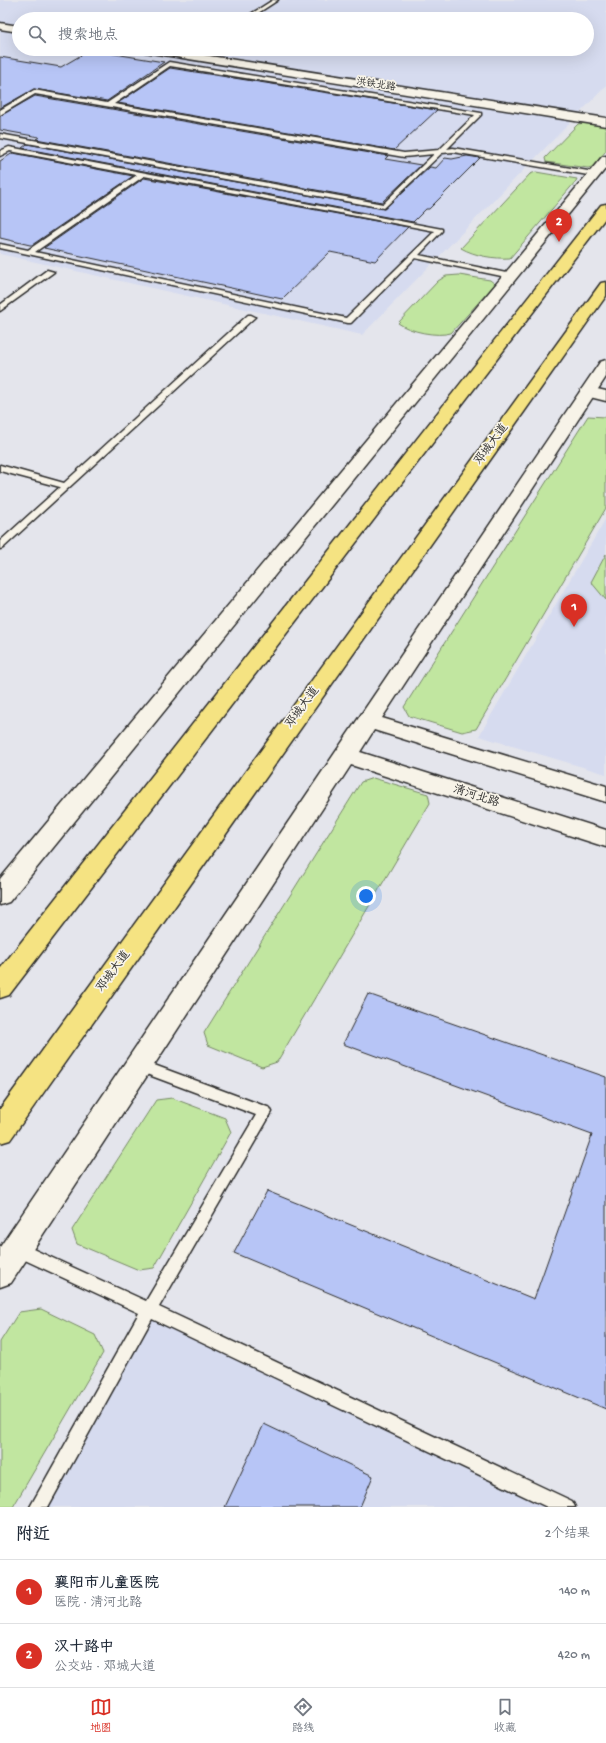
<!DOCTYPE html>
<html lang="zh">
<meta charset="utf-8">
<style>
body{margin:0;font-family:"Gochi Hand","LXGW WenKai TC",sans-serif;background:#f6f6f7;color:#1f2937}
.you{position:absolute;left:366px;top:896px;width:14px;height:14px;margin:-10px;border:3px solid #fff;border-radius:50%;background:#1a73e8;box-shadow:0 0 0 6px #1a73e833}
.badge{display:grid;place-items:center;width:26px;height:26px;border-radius:50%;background:#d93025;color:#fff;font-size:13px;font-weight:700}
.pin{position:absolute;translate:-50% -33px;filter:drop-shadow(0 1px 2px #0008)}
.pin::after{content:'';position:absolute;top:21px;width:14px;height:12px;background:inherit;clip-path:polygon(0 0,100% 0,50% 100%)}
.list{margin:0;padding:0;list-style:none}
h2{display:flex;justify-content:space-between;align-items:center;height:52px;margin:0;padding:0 16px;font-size:17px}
h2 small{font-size:13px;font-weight:400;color:#747a83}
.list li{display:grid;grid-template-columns:26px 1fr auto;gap:12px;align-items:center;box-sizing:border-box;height:64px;padding:0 16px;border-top:1px solid #e0e1e3}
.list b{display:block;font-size:15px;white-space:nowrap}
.list p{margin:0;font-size:13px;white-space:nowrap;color:#747a83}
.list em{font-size:13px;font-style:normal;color:#747a83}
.icon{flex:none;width:22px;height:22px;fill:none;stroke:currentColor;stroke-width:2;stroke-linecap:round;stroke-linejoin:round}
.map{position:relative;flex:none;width:606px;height:1507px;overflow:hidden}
.search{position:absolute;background:#fff;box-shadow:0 4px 16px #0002;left:12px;right:12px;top:12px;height:44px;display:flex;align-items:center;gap:10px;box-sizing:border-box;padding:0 14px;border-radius:22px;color:#747a83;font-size:15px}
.sheet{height:180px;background:#fff}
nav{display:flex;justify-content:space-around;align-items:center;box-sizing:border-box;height:56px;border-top:1px solid #e0e1e3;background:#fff;font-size:11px;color:#747a83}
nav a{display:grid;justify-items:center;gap:2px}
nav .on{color:#d93025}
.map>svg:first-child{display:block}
.built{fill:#d6dbef;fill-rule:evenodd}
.green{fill:#c1e6a0;stroke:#768866}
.building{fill:#b7c5f6;stroke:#2b2b2b}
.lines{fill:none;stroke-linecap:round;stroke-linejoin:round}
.lane-casing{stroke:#2b2b2b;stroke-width:3}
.street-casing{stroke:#2b2b2b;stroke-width:3}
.secondary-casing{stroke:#2b2b2b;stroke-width:3}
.highway-casing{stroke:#2b2b2b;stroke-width:3}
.lane{fill:#f7f3e8;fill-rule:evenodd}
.street{fill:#f7f3e8;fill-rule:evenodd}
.secondary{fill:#f7f3e8;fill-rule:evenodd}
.highway{fill:#f5e382;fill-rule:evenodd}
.labels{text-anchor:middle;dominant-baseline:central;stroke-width:3.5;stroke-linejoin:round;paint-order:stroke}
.far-street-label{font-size:10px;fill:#2b2b2b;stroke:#f7f3e8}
.street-label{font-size:12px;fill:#2b2b2b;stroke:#f7f3e8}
</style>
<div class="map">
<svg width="606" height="1507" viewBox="0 0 606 1507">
<rect width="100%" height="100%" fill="#e4e5ec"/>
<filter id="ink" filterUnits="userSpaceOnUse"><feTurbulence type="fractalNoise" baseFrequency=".025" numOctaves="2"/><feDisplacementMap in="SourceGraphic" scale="8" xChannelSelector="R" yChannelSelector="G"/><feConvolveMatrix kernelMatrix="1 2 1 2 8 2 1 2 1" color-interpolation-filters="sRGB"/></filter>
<g filter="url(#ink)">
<!-- built -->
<path class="built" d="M0,0H606V86L362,335L0,254ZM19,19H587V49H19Z
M606,518V774L479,736Z
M149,1310L566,1507H39Z"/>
<!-- green -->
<path class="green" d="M584,123L606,126V151L592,167L588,168L546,162L545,158L578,124Z
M536,172L577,179L576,181L510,258C494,259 475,256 461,248L530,174Z
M459,275L490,280L495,284L451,333C437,337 410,332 398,323L438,281L446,276Z
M588,416L606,417V508L476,729L462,732L409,716L404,707Z
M606,554V600L591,582Z
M373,778L428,794L430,803L277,1062L262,1067L208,1045L204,1033L361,782Z
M172,1098L225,1118L231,1132L154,1268L139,1270L77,1244L72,1230L156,1100Z
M41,1309L95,1335L103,1353L13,1507H0V1342L19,1312Z"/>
<!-- building -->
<path class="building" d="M90,50L164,62L107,101L34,89L0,108V57L61,67Z
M170,68L437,110L394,150L118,103Z
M35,96L388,156L385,159L421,165L382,202L36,139L39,137L0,130V116Z
M27,144L384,209L430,167L436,168L445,158L452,159L467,156L480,158L429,209H426L413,222L22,148Z
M13,153L133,176L32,245H30L0,238V161Z
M144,178L408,227L375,261L330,252L282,299L44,248Z
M368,994L606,1077V1409L234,1253L267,1191L534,1299L592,1135L343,1044Z
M264,1424L373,1476L360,1507H225Z"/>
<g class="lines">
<defs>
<path id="lane" d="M273,0H278L249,19H243Z
M195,49H202L191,57H187V55Z
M169,62L481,113V115L447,149L453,148L594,172L597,174L594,176L453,152L442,153L384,208L0,138V134L383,204L434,154L404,157L35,94L0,115V110L34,90L107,103ZM170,66L475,115L439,150L404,153L114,104Z
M9,147L442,229V231L419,255L511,274L515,276L511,278L415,258L351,323H348L0,248V244L28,250L137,175L10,151L0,156V151ZM144,176L435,231L346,318L35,252Z
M47,270L54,272L0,311V305Z
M248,315H251L255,317L3,548L0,549V541L60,487L0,471V465L64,483Z
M138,1059L270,1108L272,1112L159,1307L572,1501L575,1507H547L152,1319L48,1507H30L139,1313L12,1254L10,1249L12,1244L17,1242L22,1244L146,1301L256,1115L133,1069L131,1065L133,1061Z"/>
<path id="street" d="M588,387L606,391V401L582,395L580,392L582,389Z"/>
<path id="secondary" d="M0,23L19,26V32L0,29Z
M140,49H165L606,118V126L145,52Z
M606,156V168L9,902L0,905V879L602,157Z
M606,360V377L382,718L606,786V802L374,730L360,752L606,830V847L351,765L11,1283L0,1287V1247L598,365L600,362Z"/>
<path id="highway" d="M606,204V217L9,995L0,998V969L601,205Z
M606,282V296L10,1140L0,1143V1109L601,283Z"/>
</defs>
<!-- lane casing -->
<use href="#lane" class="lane-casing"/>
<!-- street casing -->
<use href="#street" class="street-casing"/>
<!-- secondary casing -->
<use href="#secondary" class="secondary-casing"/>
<!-- highway casing -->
<use href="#highway" class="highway-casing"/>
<!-- lane -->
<use href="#lane" class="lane"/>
<!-- street -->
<use href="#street" class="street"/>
<!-- secondary -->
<use href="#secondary" class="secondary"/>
<!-- highway -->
<use href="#highway" class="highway"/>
</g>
</g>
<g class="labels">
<!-- far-street labels -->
<g class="far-street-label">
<text transform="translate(376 85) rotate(9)">洪铁北路</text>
</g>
<!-- street labels -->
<g class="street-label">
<text transform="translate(492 445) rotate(-54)">邓城大道</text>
<text transform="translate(303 708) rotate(-54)">邓城大道</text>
<text transform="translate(476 797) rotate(18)">清河北路</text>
<text transform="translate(114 972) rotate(-54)">邓城大道</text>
</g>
</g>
</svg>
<div class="you"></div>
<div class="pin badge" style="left:574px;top:627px">1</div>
<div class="pin badge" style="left:559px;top:242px">2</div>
<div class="search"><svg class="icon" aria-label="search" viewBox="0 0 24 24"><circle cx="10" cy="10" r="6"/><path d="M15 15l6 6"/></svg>搜索地点</div>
</div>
<section class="sheet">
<h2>附近<small>2个结果</small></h2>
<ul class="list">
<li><span class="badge">1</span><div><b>襄阳市儿童医院</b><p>医院 · 清河北路</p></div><em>140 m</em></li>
<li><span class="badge">2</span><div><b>汉十路中</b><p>公交站 · 邓城大道</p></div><em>420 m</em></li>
</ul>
</section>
<nav>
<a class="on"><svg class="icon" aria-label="map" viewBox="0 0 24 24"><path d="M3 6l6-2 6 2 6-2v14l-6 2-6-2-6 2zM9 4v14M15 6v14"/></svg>地图</a>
<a><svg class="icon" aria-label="directions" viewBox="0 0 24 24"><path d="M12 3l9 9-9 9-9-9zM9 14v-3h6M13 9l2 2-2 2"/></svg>路线</a>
<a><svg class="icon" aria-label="saved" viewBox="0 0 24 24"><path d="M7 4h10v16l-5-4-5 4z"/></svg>收藏</a>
</nav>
